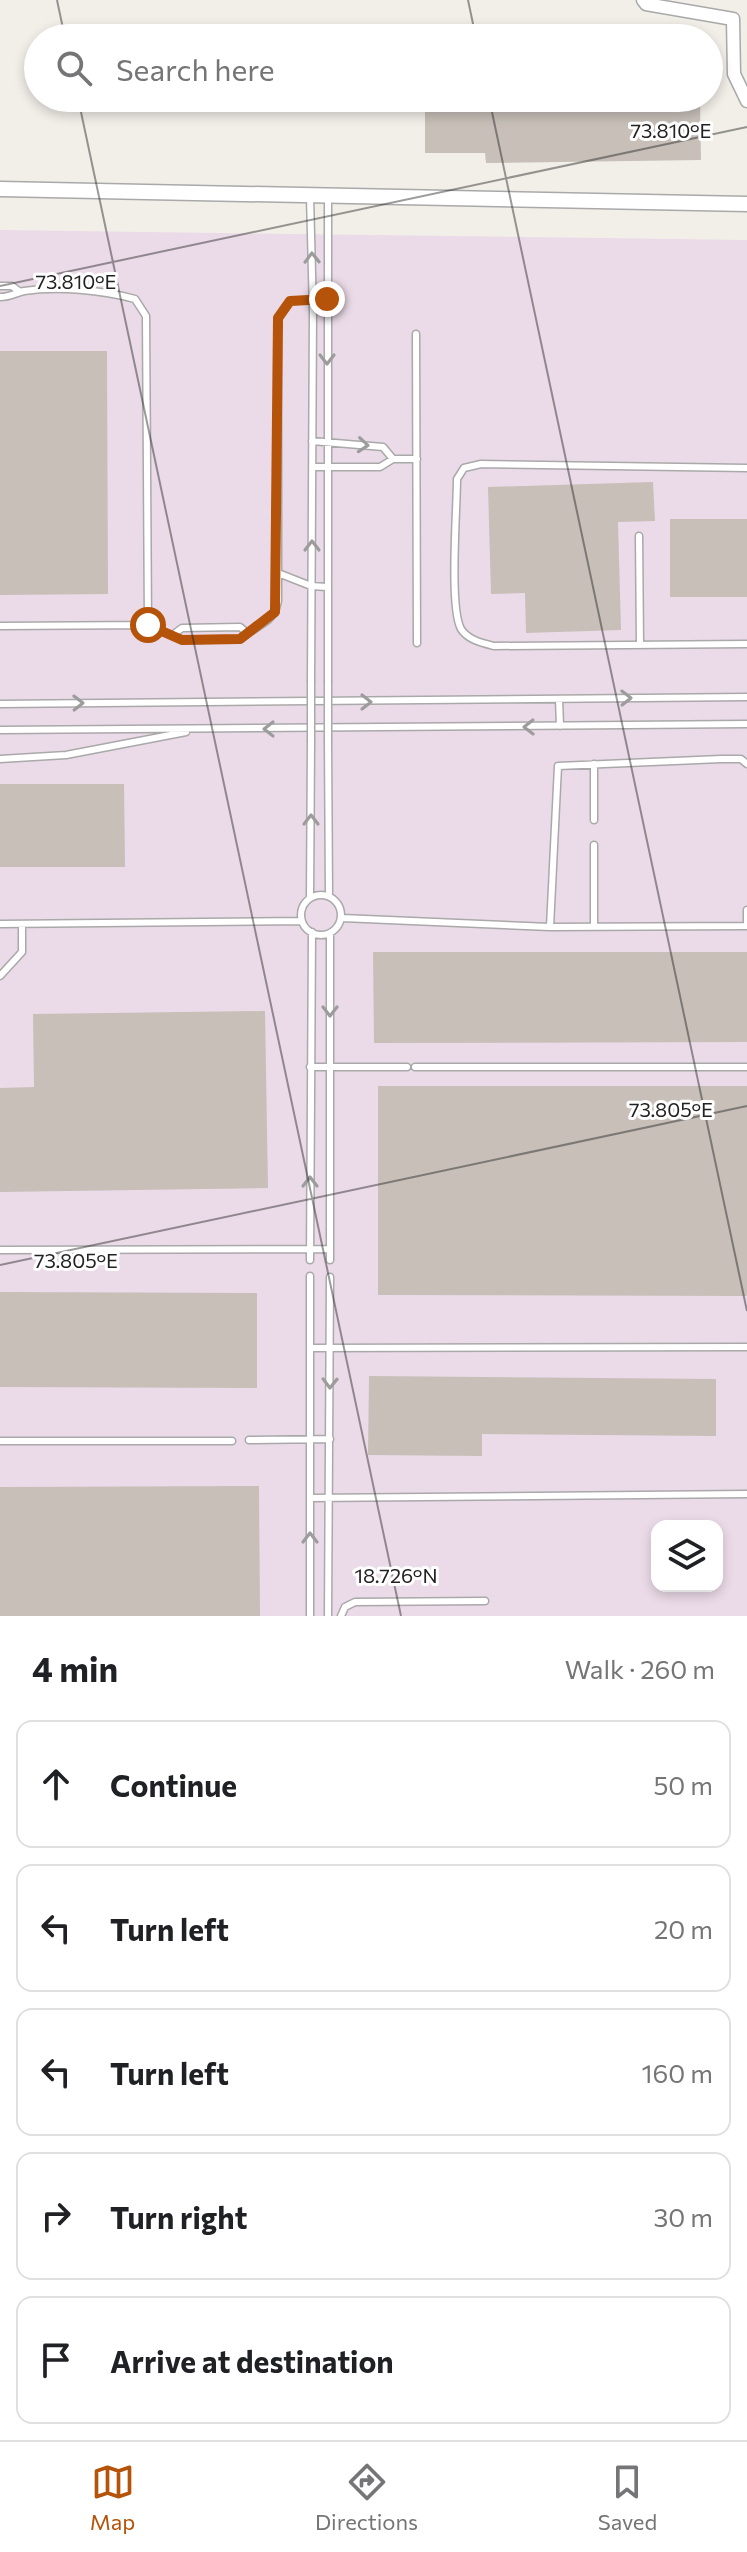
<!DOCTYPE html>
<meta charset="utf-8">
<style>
body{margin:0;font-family:Commissioner,sans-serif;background:#f2f2f2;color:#202124}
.controls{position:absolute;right:24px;bottom:24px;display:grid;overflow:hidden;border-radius:16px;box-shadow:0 4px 12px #0003}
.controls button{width:72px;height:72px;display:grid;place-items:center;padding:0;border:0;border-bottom:2px solid #e0e0e0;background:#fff;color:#202124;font:40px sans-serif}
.stop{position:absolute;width:24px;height:24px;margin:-18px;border:6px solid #b45309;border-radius:50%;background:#fff}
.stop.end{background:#b45309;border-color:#fff;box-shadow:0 2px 8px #0008}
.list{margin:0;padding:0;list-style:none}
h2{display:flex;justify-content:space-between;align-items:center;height:104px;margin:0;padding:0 32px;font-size:34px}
h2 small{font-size:26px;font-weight:400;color:#757577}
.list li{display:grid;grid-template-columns:52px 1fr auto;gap:24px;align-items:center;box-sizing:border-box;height:128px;margin:0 16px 16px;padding:0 16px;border:2px solid #e0e0e0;border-radius:16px}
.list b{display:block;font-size:30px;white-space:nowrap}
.list em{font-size:26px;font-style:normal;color:#757577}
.icon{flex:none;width:44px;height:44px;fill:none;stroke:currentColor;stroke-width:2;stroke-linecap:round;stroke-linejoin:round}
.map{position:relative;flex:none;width:747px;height:1616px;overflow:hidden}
.search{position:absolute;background:#fff;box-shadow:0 4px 12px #0003;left:24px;right:24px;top:24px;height:88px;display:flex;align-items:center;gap:20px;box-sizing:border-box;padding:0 28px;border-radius:44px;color:#757577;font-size:30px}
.sheet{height:824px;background:#fff}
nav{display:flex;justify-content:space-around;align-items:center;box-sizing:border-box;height:112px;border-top:2px solid #e0e0e0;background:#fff;font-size:22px;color:#757577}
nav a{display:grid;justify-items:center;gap:4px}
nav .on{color:#b45309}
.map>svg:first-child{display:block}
.industrial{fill:#ebdbe8;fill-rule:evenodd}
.building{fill:#c7bfb8}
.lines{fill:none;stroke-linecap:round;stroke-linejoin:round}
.service-casing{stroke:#a9a9a9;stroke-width:9}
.minor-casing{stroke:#a9a9a9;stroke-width:15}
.tertiary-casing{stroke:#a9a9a9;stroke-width:17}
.service{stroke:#fff;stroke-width:6}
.minor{stroke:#fff;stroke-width:12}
.tertiary{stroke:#fff;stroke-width:14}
.service-bridge-casing{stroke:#a9a9a9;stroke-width:9;stroke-linecap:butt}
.service-bridge{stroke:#fff;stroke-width:6}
.oneway{stroke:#9c9c9c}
.route{stroke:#b45309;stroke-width:10}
.ticks{fill:none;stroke:#222;stroke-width:2;stroke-opacity:0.45}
.ticks-label{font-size:20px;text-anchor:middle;fill:#222;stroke:#fff;stroke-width:6;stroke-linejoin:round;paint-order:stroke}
</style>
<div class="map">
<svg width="747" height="1616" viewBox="0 0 747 1616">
<rect width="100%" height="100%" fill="#f2efe9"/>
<!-- industrial -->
<path class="industrial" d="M0,230L747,240V1616H0ZM657,1526H717V1586H657Z"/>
<!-- building -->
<path class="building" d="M425,98H700L701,160L486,163L485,153H425Z
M0,351H107L108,594L0,595Z
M653,482L655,521L618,522L621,630L526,633L525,593L491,594L488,487Z
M670,519H747V597H670Z
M0,784H124L125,867H0Z
M373,952H747V1042L374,1043Z
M265,1011L268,1188L0,1192V1088L34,1087L33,1014Z
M378,1086H747V1296L378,1295Z
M0,1292L257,1293V1388L0,1387Z
M369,1376L716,1379V1436L482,1434V1456L368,1455Z
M259,1486L260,1616H0V1487Z"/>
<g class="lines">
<defs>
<path id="service" d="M310,196L313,312L311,680
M328,197V680
M0,286H12L20,292
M0,297C11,297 15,293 24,291C58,286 102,290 135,299L146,316L148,625
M416,334L417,643
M312,441L383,447L393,459
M312,467H380L393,459H417
M747,468L481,464L464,468L457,479C457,509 449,607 461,629C468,640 482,643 494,646L747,644
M639,536L640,645
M278,573L311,586L327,587
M0,626L148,625L182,640L240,639L268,620L275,612L278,601V318L290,301L327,299
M174,634L182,628L240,627L246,632
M559,699L560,726
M0,704L747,697
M0,730L747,724
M328,742L329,896
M0,759L66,755L186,732
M594,820V764
M301 915a20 20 0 1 1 40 0a20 20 0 1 1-40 0Z
M310,898L311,742
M342,918L550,927L747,926
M0,924L302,921
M747,926V910
M550,927L558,766L721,759H741L747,764
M594,927V845
M330,933V1260
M0,976L22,952V924
M310,1067H407
M415,1067H747
M0,1250L330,1249
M310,1260L312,932
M310,1276V1616
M310,1348L747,1347
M249,1440L330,1439
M0,1441H232
M310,1498L747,1494
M328,1616L330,1277
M341,1616L345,1607L355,1602L485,1601"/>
<path id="minor" d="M643,0L646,4L733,19L734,74L747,101"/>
<path id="tertiary" d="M0,189L747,204"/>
</defs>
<!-- service casing -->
<use href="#service" class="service-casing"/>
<!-- minor casing -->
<use href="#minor" class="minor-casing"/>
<!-- tertiary casing -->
<use href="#tertiary" class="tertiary-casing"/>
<!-- service -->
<use href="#service" class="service"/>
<!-- minor -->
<use href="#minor" class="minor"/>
<!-- tertiary -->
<use href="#tertiary" class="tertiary"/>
<defs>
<path id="service-bridge" d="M311,680V742
M328,680V742"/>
</defs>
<!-- service-bridge casing -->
<use href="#service-bridge" class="service-bridge-casing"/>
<!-- service-bridge -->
<use href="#service-bridge" class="service-bridge"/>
</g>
<!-- one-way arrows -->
<defs><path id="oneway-chevron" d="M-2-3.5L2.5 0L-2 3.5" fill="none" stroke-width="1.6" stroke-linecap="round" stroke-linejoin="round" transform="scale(2)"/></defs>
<g class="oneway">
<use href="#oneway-chevron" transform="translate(312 258) rotate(-91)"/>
<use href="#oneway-chevron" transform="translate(327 359) rotate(90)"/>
<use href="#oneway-chevron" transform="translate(363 445) rotate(5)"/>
<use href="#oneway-chevron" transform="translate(312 546) rotate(-90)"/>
<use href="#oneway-chevron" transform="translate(626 698) rotate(-1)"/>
<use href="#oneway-chevron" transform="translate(366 702)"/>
<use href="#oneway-chevron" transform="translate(78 703) rotate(-1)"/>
<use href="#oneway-chevron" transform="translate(529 727) rotate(179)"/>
<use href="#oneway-chevron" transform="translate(269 729) rotate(180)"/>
<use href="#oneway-chevron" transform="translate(311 820) rotate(-90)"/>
<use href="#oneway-chevron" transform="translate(330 1011) rotate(90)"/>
<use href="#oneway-chevron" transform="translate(310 1182) rotate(-90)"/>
<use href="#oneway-chevron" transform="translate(330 1383) rotate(91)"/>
<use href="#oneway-chevron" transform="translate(310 1538) rotate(-90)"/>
</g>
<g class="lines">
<!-- route -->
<path class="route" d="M148,625L182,640L240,639L275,612L278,318L290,301L327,299"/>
</g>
<!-- ticks -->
<path class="ticks" d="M57,0L65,38M468,0L476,38M78,98L401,1616M489,98L747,1311M0,286L747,127M0,1265L747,1106"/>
<g class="ticks-label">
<text x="671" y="138">73.810°E</text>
<text x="76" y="289">73.810°E</text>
<text x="671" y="1117">73.805°E</text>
<text x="76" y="1268">73.805°E</text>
<text x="396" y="1583">18.726°N</text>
</g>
</svg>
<div class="controls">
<button><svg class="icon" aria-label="layers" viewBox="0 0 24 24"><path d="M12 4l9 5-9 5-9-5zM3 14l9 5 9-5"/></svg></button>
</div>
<div class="stop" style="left:148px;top:625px"></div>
<div class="stop end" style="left:327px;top:299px"></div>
<div class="search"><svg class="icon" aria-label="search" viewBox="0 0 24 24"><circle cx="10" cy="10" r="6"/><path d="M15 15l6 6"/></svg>Search here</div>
</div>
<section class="sheet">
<h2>4 min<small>Walk · 260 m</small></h2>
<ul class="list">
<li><svg class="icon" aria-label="ahead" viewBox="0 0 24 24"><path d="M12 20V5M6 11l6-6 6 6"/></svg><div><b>Continue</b></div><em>50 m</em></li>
<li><svg class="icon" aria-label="left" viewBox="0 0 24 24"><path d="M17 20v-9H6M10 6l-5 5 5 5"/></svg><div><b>Turn left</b></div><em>20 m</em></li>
<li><svg class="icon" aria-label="left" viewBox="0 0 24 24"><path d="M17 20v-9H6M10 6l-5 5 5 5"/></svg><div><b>Turn left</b></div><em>160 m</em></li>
<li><svg class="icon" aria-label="right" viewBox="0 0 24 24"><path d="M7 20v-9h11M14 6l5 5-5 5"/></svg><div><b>Turn right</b></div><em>30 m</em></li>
<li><svg class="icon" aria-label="arrive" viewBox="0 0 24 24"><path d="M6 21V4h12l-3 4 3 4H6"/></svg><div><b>Arrive at destination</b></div></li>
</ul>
</section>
<nav>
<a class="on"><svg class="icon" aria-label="map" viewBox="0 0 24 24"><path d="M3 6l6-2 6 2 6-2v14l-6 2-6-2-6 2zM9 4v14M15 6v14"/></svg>Map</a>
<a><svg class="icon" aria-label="directions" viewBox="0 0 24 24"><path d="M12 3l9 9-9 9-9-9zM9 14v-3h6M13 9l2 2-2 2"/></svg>Directions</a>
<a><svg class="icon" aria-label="saved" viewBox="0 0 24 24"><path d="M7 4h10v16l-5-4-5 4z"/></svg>Saved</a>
</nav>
